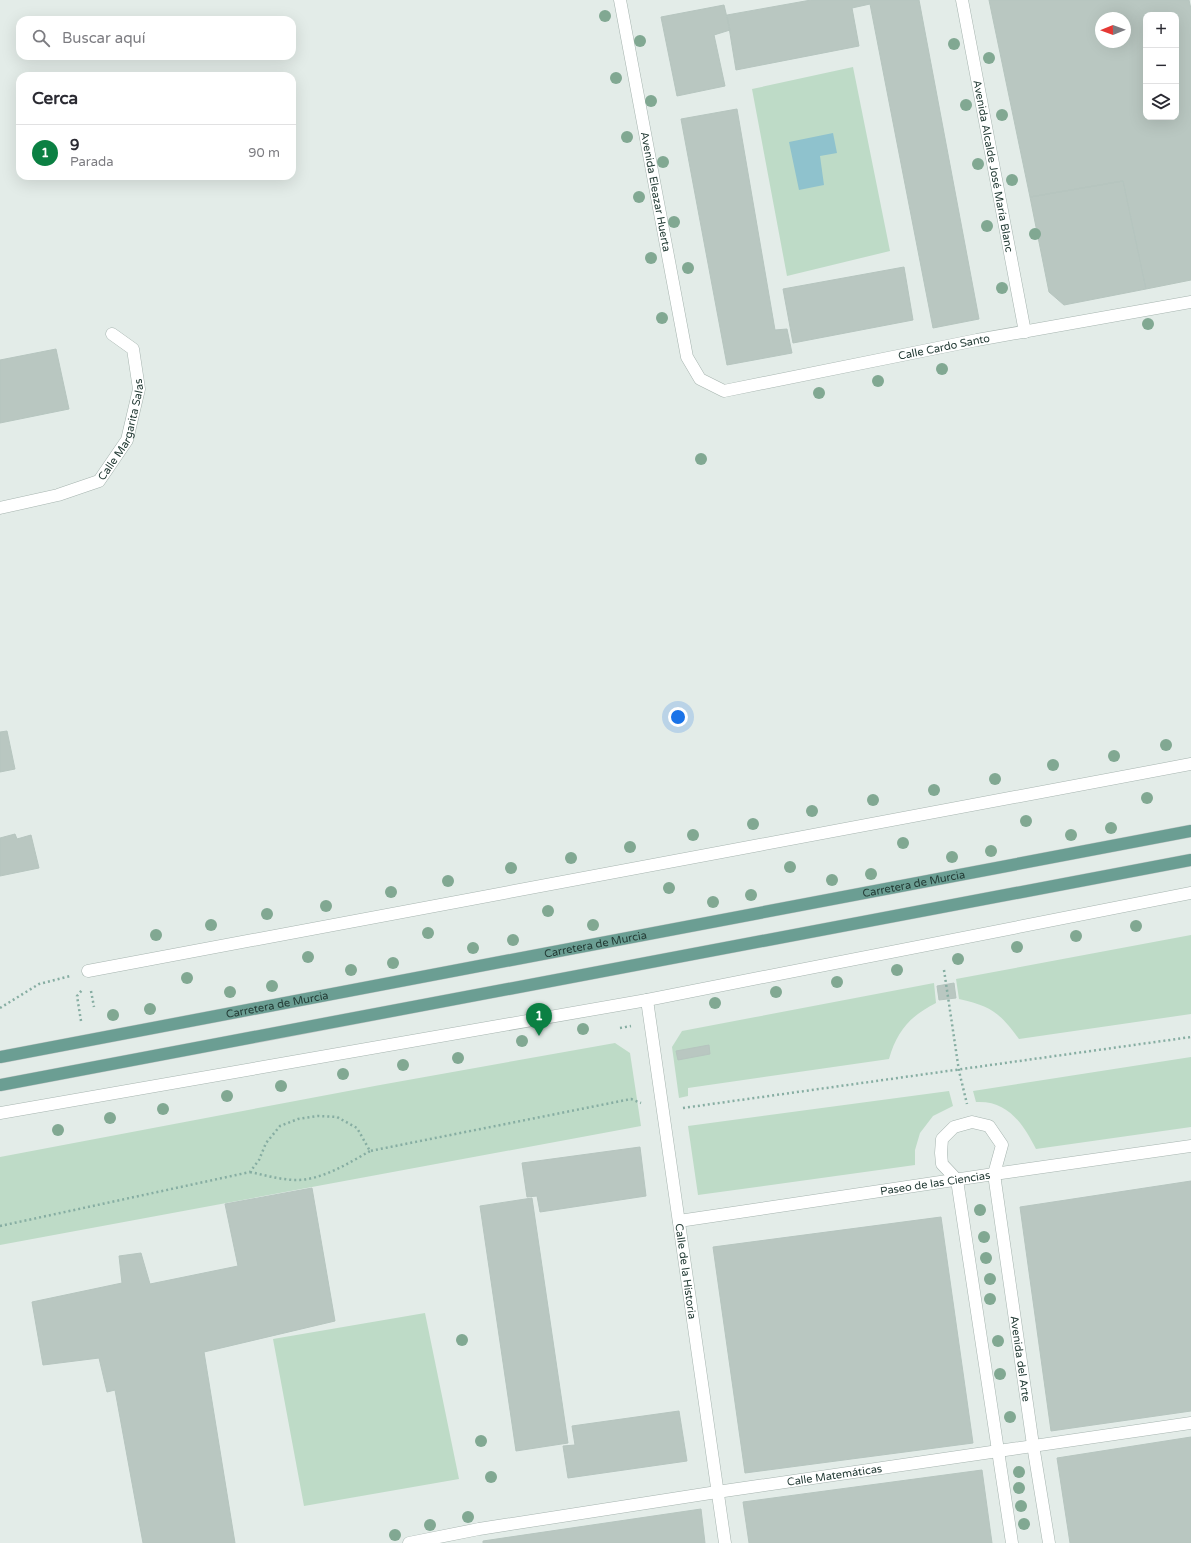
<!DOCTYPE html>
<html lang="es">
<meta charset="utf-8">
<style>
body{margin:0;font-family:"Varela Round",sans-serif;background:#f2f2f3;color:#2b2b33}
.controls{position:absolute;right:12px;top:12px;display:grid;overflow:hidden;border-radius:8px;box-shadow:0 4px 16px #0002}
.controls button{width:36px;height:36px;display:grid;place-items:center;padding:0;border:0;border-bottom:1px solid #e1e1e2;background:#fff;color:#2b2b33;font:20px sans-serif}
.compass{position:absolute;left:1095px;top:12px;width:36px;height:36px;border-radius:50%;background:#fff;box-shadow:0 4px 16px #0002;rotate:269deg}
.you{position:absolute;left:678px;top:717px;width:14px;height:14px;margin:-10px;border:3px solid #fff;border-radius:50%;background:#1a73e8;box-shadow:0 0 0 6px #1a73e833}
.badge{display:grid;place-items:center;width:26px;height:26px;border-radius:50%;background:#0b8043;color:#fff;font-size:13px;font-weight:700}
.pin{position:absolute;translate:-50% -33px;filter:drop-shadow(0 1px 2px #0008)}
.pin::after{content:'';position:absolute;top:21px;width:14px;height:12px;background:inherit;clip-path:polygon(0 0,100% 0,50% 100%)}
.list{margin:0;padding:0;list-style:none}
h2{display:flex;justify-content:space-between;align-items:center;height:52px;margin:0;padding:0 16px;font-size:17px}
h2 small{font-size:13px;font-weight:400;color:#7c7c81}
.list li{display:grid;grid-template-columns:26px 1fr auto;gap:12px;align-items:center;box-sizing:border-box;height:56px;padding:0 16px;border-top:1px solid #e1e1e2}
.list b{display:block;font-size:15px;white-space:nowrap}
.list p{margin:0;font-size:13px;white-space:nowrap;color:#7c7c81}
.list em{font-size:13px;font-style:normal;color:#7c7c81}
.icon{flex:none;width:22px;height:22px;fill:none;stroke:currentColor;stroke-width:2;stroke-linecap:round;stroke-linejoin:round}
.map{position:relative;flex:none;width:1191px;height:1543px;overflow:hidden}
.search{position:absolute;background:#fff;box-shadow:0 4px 16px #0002;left:16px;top:16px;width:280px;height:44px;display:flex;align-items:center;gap:10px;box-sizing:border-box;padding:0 14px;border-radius:12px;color:#7c7c81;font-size:15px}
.panel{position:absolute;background:#fff;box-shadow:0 4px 16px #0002;left:16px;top:72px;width:280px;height:108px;border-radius:12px}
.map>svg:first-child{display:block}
.green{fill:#bedbc7}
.water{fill:#8fc2cd}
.building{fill:#b9c7c1;stroke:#b6c5bf;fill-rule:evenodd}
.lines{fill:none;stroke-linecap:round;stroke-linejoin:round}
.minor-casing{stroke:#a6b4af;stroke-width:13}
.major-casing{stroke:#c2c8c7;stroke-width:13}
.path{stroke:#86ada2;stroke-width:2.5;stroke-dasharray:2 3;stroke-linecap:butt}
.minor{stroke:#fff;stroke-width:12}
.major{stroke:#6b9e93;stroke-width:12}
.tree{fill:#81a892}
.labels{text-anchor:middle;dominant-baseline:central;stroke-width:3.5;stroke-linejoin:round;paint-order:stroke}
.street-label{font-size:11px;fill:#243c36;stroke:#f4f9f6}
</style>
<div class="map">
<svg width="1191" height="1543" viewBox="0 0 1191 1543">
<rect width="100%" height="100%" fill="#e3ece8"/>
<!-- green -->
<path class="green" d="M853,67L890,251L787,276L752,89Z
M1191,935V1014L1019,1039C1000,1013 991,1006 959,999L956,979Z
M934,983L936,1003C910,1016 897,1031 889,1059L688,1088V1096L679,1098L672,1047L682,1031Z
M615,1043L630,1053L641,1126L0,1245V1157L380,1085Z
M1191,1057V1127L1036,1149C1023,1124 1008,1100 976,1102L973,1091Z
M949,1091L953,1106L933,1116L920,1133L915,1150V1165L698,1195L688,1126Z
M425,1313L459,1479L304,1506L273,1339Z"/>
<!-- water -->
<path class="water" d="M833,133L837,153L820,156L824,185L799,190L789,142Z"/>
<!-- building -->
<path class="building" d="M811,0H919L979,319L933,328L870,4L852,8L859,46L736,70L727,15Z
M989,0H1189L1191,9V280L1146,289L1123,181L1030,197ZM1146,15H1176V117H1146ZM1101,18H1125V42H1101Z
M724,5L730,30L714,35L725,86L677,96L661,17Z
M737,109L775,330L787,329L792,353L727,365L681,119Z
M1123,181L1146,289L1064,305L1049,292L1030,197Z
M904,267L913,320L793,343L783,289Z
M56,349L69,409L0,423V360Z
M7,731L15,769L0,772V732Z
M15,834L17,839L31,835L39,868L0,876V838Z
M954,983L956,998L939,1000L937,986Z
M709,1045L710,1054L678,1060L676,1051Z
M640,1147L646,1196L540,1212L537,1196L527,1197L522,1163Z
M1191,1181V1411L1051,1431L1020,1207Z
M312,1188L335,1321L204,1352L235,1543H143L115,1390L107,1392L99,1358L43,1365L32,1302L122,1283L119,1256L141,1253L150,1284L238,1266L225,1204Z
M532,1198L568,1443L516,1451L480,1206Z
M941,1217L973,1443L745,1473L713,1247Z
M679,1411L687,1461L568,1478L563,1446L575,1445L572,1426Z
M1191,1437V1543H1070L1057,1458Z
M982,1470L992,1543H749L743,1502Z
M701,1509L705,1543H483V1541Z"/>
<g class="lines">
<defs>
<g id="minor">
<path id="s1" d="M620,0L687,357L700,379L724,391L977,340L1191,302"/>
<path id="s2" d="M962,0L1025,332"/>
<path id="s3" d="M0,508L58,495L99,481L127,440L139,389L133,349L112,334"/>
<path d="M88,971L1191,764"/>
<path id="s4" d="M647,1000L725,1543"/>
<path d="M0,1113L647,1000L1191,893"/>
<path id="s5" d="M679,1221L994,1174L1191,1146"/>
<path id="s6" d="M409,1543L479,1529L717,1492L1191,1423"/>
<path id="s7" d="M1012,1543L957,1180L942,1164L941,1153L942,1139L954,1127L972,1122L989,1126L1002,1145L994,1174L1033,1445L1049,1543"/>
</g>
<g id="major">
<path id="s8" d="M0,1057L1191,831"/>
<path d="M0,1085L1191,860"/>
</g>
</defs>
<!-- minor casing -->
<use href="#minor" class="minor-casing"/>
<!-- major casing -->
<use href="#major" class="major-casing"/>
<!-- path -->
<path class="path" d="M944,970L959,1071L967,1104
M91,991L94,1007
M0,1008L39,984L70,976
M81,1021L77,996L82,990
M620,1028L631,1026
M683,1108L1191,1037
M250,1172C264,1175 278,1179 293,1180C321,1181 347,1164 370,1151
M0,1226L250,1172L259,1160L266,1143L280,1126L298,1119L318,1116L337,1117L357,1128L370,1151L631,1099L641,1103"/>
<!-- minor -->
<use href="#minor" class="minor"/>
<!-- major -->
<use href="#major" class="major"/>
</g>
<!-- trees -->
<g class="tree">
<circle cx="605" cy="16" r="6"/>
<circle cx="640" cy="41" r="6"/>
<circle cx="954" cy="44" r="6"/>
<circle cx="989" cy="58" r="6"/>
<circle cx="616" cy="78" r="6"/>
<circle cx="651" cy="101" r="6"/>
<circle cx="966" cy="105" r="6"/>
<circle cx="1002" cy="115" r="6"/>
<circle cx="627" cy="137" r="6"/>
<circle cx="663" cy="162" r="6"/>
<circle cx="978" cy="164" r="6"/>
<circle cx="1012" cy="180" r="6"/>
<circle cx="639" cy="197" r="6"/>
<circle cx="674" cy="222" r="6"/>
<circle cx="987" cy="226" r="6"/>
<circle cx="1035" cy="234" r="6"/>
<circle cx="651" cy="258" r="6"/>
<circle cx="688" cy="268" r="6"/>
<circle cx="1002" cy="288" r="6"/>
<circle cx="662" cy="318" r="6"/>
<circle cx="1148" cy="324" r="6"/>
<circle cx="942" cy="369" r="6"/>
<circle cx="878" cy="381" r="6"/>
<circle cx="819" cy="393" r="6"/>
<circle cx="701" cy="459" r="6"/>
<circle cx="1166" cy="745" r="6"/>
<circle cx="1114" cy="756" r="6"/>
<circle cx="1053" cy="765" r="6"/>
<circle cx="995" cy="779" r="6"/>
<circle cx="934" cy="790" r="6"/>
<circle cx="1147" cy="798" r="6"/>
<circle cx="873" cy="800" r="6"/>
<circle cx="812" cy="811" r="6"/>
<circle cx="1026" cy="821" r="6"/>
<circle cx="753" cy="824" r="6"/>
<circle cx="1111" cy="828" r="6"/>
<circle cx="693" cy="835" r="6"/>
<circle cx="1071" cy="835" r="6"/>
<circle cx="903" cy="843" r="6"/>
<circle cx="630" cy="847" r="6"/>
<circle cx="991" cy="851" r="6"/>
<circle cx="952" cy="857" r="6"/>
<circle cx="571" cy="858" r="6"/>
<circle cx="790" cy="867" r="6"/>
<circle cx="511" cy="868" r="6"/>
<circle cx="871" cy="874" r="6"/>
<circle cx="832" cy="880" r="6"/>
<circle cx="448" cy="881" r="6"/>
<circle cx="669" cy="888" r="6"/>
<circle cx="391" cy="892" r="6"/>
<circle cx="751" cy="895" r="6"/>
<circle cx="713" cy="902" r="6"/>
<circle cx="326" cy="906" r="6"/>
<circle cx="548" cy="911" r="6"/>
<circle cx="267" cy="914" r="6"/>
<circle cx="211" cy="925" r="6"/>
<circle cx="593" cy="925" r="6"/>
<circle cx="1136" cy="926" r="6"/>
<circle cx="428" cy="933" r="6"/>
<circle cx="156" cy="935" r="6"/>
<circle cx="1076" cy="936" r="6"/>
<circle cx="513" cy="940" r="6"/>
<circle cx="1017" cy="947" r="6"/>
<circle cx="473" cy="948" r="6"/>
<circle cx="308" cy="957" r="6"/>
<circle cx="958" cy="959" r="6"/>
<circle cx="393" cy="963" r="6"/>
<circle cx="351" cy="970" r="6"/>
<circle cx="897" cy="970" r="6"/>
<circle cx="187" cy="978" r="6"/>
<circle cx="837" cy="982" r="6"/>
<circle cx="272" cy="986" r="6"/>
<circle cx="230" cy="992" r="6"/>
<circle cx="776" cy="992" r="6"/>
<circle cx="715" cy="1003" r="6"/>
<circle cx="150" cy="1009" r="6"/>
<circle cx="113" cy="1015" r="6"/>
<circle cx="583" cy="1029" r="6"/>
<circle cx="522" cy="1041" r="6"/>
<circle cx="458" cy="1058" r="6"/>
<circle cx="403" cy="1065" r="6"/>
<circle cx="343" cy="1074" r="6"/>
<circle cx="281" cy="1086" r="6"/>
<circle cx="227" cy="1096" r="6"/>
<circle cx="163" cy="1109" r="6"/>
<circle cx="110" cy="1118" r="6"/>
<circle cx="58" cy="1130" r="6"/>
<circle cx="980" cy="1210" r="6"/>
<circle cx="984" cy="1237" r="6"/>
<circle cx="986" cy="1258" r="6"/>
<circle cx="990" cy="1279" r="6"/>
<circle cx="990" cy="1299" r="6"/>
<circle cx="462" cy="1340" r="6"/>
<circle cx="998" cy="1341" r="6"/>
<circle cx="1000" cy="1374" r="6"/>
<circle cx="1010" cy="1417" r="6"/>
<circle cx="481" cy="1441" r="6"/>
<circle cx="1019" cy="1472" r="6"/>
<circle cx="491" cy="1477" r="6"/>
<circle cx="1019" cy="1488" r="6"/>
<circle cx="1021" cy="1506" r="6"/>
<circle cx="468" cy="1517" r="6"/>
<circle cx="1024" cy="1524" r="6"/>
<circle cx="430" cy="1525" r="6"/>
<circle cx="395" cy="1535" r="6"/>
</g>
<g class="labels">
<!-- street labels -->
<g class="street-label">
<text stroke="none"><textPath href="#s2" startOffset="169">Avenida Alcalde José María Blanc</textPath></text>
<text stroke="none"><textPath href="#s1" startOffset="195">Avenida Eleazar Huerta</textPath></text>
<text stroke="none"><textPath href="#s1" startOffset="640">Calle Cardo Santo</textPath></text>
<text stroke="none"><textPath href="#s3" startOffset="160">Calle Margarita Salas</textPath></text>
<text stroke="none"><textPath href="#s8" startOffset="930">Carretera de Murcia</textPath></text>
<text stroke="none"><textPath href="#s8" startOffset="606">Carretera de Murcia</textPath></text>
<text stroke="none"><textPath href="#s8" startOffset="282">Carretera de Murcia</textPath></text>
<text stroke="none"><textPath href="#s5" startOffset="259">Paseo de las Ciencias</textPath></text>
<text stroke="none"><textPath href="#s4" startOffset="274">Calle de la Historia</textPath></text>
<text stroke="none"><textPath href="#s7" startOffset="707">Avenida del Arte</textPath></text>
<text stroke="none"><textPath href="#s6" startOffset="431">Calle Matemáticas</textPath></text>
</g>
</g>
</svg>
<div class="controls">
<button>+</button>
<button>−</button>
<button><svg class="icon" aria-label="layers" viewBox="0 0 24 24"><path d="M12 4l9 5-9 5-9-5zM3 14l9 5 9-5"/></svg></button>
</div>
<svg class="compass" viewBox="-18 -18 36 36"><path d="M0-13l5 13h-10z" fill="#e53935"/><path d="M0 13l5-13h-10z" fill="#7c7c81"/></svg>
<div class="you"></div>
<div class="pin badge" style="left:539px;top:1036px">1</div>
<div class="search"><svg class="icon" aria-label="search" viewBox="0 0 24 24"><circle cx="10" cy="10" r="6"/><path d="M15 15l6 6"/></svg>Buscar aquí</div>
<section class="panel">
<h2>Cerca<small></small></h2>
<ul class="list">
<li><span class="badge">1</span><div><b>9</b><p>Parada</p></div><em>90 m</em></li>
</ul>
</section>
</div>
